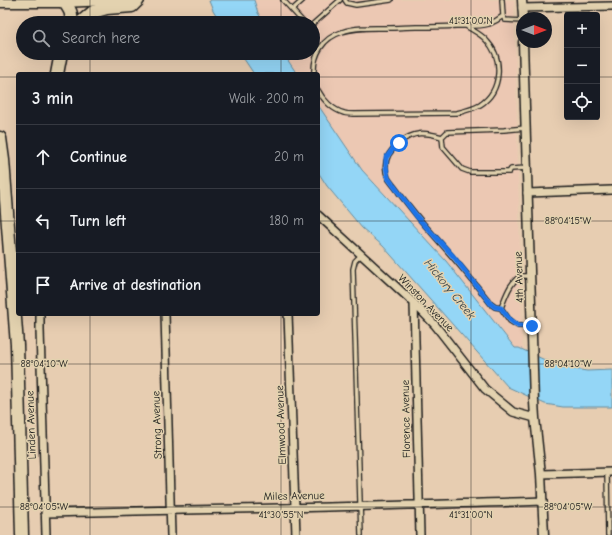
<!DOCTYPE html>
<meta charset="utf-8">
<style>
body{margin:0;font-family:"Comic Neue",sans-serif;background:#242831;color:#f1f3f6}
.controls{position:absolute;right:12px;top:12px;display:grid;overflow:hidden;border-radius:4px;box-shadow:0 4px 16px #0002}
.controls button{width:36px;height:36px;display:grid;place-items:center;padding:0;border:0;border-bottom:1px solid #363941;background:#171b24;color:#f1f3f6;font:20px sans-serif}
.compass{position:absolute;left:516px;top:12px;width:36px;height:36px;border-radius:50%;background:#171b24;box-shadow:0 4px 16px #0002;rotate:90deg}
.stop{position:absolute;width:12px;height:12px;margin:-9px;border:3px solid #1a73e8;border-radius:50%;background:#fff}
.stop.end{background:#1a73e8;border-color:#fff;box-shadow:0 1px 4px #0008}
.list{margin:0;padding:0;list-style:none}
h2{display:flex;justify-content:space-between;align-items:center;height:52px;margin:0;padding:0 16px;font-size:17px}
h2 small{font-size:13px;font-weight:400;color:#9ea1a6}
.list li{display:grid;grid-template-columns:26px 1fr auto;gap:12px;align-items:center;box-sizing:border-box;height:64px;padding:0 16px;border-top:1px solid #363941}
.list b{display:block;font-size:15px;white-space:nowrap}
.list em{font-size:13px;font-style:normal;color:#9ea1a6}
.icon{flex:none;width:22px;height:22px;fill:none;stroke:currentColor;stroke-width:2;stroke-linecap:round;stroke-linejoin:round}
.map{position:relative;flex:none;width:612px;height:535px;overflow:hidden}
.search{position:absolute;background:#171b24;box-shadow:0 4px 16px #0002;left:16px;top:16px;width:304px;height:44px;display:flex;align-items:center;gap:10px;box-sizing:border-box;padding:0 14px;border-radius:22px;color:#9ea1a6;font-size:15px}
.panel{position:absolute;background:#171b24;box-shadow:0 4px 16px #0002;left:16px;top:72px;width:304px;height:244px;border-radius:4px}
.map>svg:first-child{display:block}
.built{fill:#ecc8b3}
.water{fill:#94d6f6;stroke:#648c9f}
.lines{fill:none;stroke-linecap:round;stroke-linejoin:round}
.service-casing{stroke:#1c1c1c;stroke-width:6}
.minor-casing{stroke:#1c1c1c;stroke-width:10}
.tertiary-casing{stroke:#1c1c1c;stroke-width:11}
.motorway-casing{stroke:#1c1c1c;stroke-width:15}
.service{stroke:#e3d2af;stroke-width:3.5}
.minor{stroke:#e3d2af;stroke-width:7}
.tertiary{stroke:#e3d2af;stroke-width:8}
.motorway{stroke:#e3d2af;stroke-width:12}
.route{stroke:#1a73e8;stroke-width:5}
.ticks{fill:none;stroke:#1c1c1c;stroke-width:1;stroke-opacity:0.45}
.labels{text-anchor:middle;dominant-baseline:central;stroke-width:3;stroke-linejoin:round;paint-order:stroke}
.street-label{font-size:11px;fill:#1c1c1c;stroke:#e3d2af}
.water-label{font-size:12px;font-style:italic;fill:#344148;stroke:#e3d2af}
.ticks-label{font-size:10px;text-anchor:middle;fill:#1c1c1c;stroke:#e3d2af;stroke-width:3;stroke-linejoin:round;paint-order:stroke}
</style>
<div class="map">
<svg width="612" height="535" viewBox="0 0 612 535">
<rect width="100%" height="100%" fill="#e7cdb1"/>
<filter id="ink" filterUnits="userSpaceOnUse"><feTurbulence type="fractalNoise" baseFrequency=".025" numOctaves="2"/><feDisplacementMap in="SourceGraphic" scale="8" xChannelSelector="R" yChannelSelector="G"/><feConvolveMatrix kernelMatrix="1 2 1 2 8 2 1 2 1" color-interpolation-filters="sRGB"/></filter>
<g filter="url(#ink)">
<!-- built -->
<path class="built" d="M254,0H514L522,344L524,350L519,348H515L446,261L362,170L318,105V74H297L283,53H313V23H264L258,13Z"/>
<!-- water -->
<path class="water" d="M209,0H254L258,13L264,23H221L213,10Z
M240,53H283L297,74H254Z
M318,105L362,170L446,261L515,348H519L560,367L587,371L612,370V407H563L545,404L508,387L383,246L362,228L327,186L318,172Z"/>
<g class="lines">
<defs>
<path id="service" d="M283,0L304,23
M345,0L347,3L356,5L391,0
M502,0L503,16L505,20L522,21
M292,10L303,0
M313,24L340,0
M314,74C313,54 323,38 342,32C356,27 373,28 388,28C397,28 407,27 416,27C429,27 442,27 456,26C467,26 479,27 489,24C494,22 499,19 503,16
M318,90C323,100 333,110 344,113C347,114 351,114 354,114L457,113C465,111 473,109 480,105C502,91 504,58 486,40C481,34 472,30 466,26
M526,128L504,130L447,132L442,137L443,147L462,169L470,172H509L511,169L527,168
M442,137C425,132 414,131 399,143C388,152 382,164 388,178C391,183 396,188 399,193C409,206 419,219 430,231C451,255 472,279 491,304L495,307L501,308
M530,276C528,276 526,276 523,276C511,278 505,298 501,308L510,321L518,326H531
M607,472L608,535
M361,535L353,269L355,261L361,255"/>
<path id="minor" d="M522,8L612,6
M527,193L612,190
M318,215L414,303L435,325L485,389L513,412L535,418
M414,303L420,535
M40,314V330L46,535
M165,314L171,535
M288,314L296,535
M541,474L612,472
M45,513C211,509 377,507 543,501"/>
<path id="tertiary" d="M522,0L523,18
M0,3H61L134,0
M523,42L534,402L535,418L541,474L544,535"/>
<path id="motorway" d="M65,3C70,10 73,14 70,23
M80,23L93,12L107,8L132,6L138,0
M57,74L61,53
M0,138L3,160L17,345L22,535"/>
</defs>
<!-- service casing -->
<use href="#service" class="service-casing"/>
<!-- minor casing -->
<use href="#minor" class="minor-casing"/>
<!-- tertiary casing -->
<use href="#tertiary" class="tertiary-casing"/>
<!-- motorway casing -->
<use href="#motorway" class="motorway-casing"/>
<!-- service -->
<use href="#service" class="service"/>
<!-- minor -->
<use href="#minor" class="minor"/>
<!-- tertiary -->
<use href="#tertiary" class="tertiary"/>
<!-- motorway -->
<use href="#motorway" class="motorway"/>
</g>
</g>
<g class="lines" filter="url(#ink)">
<!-- route -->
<path class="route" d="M399,143L392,150L386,158V166L388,178L418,218L453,256L491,304L495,307L501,308L510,320L518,326H532"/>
</g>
<!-- ticks -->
<path class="ticks" d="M90,0V23M281,0V23M471,0V535M90,53V74M281,53V74M0,77H18M318,77H567M597,77H612M0,221H18M318,221H612M90,314V535M281,314V535M0,364H612M0,507H612"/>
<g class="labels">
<!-- street labels -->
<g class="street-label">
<text transform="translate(519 277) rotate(-92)">4th Avenue</text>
<text transform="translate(426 303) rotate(46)">Winston Avenue</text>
<text transform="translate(406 419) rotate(-91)">Florence Avenue</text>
<text transform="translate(31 425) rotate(-92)">Linden Avenue</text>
<text transform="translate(157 425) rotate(-92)">Strong Avenue</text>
<text transform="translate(281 425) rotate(-92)">Elmwood Avenue</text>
<text transform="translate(294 496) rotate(-1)">Miles Avenue</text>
</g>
<!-- water labels -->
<g class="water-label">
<text transform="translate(450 289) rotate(51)">Hickory Creek</text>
</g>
</g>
<g class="ticks-label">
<text x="471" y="24">41°31'00"N</text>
<text x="568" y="224">88°04'15"W</text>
<text x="44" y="367">88°04'10"W</text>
<text x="568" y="367">88°04'10"W</text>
<text x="568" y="510">88°04'05"W</text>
<text x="44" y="510">88°04'05"W</text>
<text x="281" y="518">41°30'55"N</text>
<text x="471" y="518">41°31'00"N</text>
</g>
</svg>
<div class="controls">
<button>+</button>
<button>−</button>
<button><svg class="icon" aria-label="locate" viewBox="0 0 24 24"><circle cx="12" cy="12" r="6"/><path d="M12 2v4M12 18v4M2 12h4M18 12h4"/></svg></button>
</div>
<svg class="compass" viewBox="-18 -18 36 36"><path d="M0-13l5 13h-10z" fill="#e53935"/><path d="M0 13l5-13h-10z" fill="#9ea1a6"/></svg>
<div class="stop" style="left:399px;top:143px"></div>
<div class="stop end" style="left:532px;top:326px"></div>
<div class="search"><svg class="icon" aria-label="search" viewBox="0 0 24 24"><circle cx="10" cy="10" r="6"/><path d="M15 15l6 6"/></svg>Search here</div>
<section class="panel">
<h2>3 min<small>Walk · 200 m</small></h2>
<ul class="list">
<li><svg class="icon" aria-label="ahead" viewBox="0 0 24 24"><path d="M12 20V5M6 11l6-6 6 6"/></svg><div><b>Continue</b></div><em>20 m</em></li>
<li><svg class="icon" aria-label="left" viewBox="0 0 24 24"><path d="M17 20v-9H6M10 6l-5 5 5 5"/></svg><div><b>Turn left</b></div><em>180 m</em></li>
<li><svg class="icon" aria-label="arrive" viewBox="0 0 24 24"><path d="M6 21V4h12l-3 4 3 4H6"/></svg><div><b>Arrive at destination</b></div></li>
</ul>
</section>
</div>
